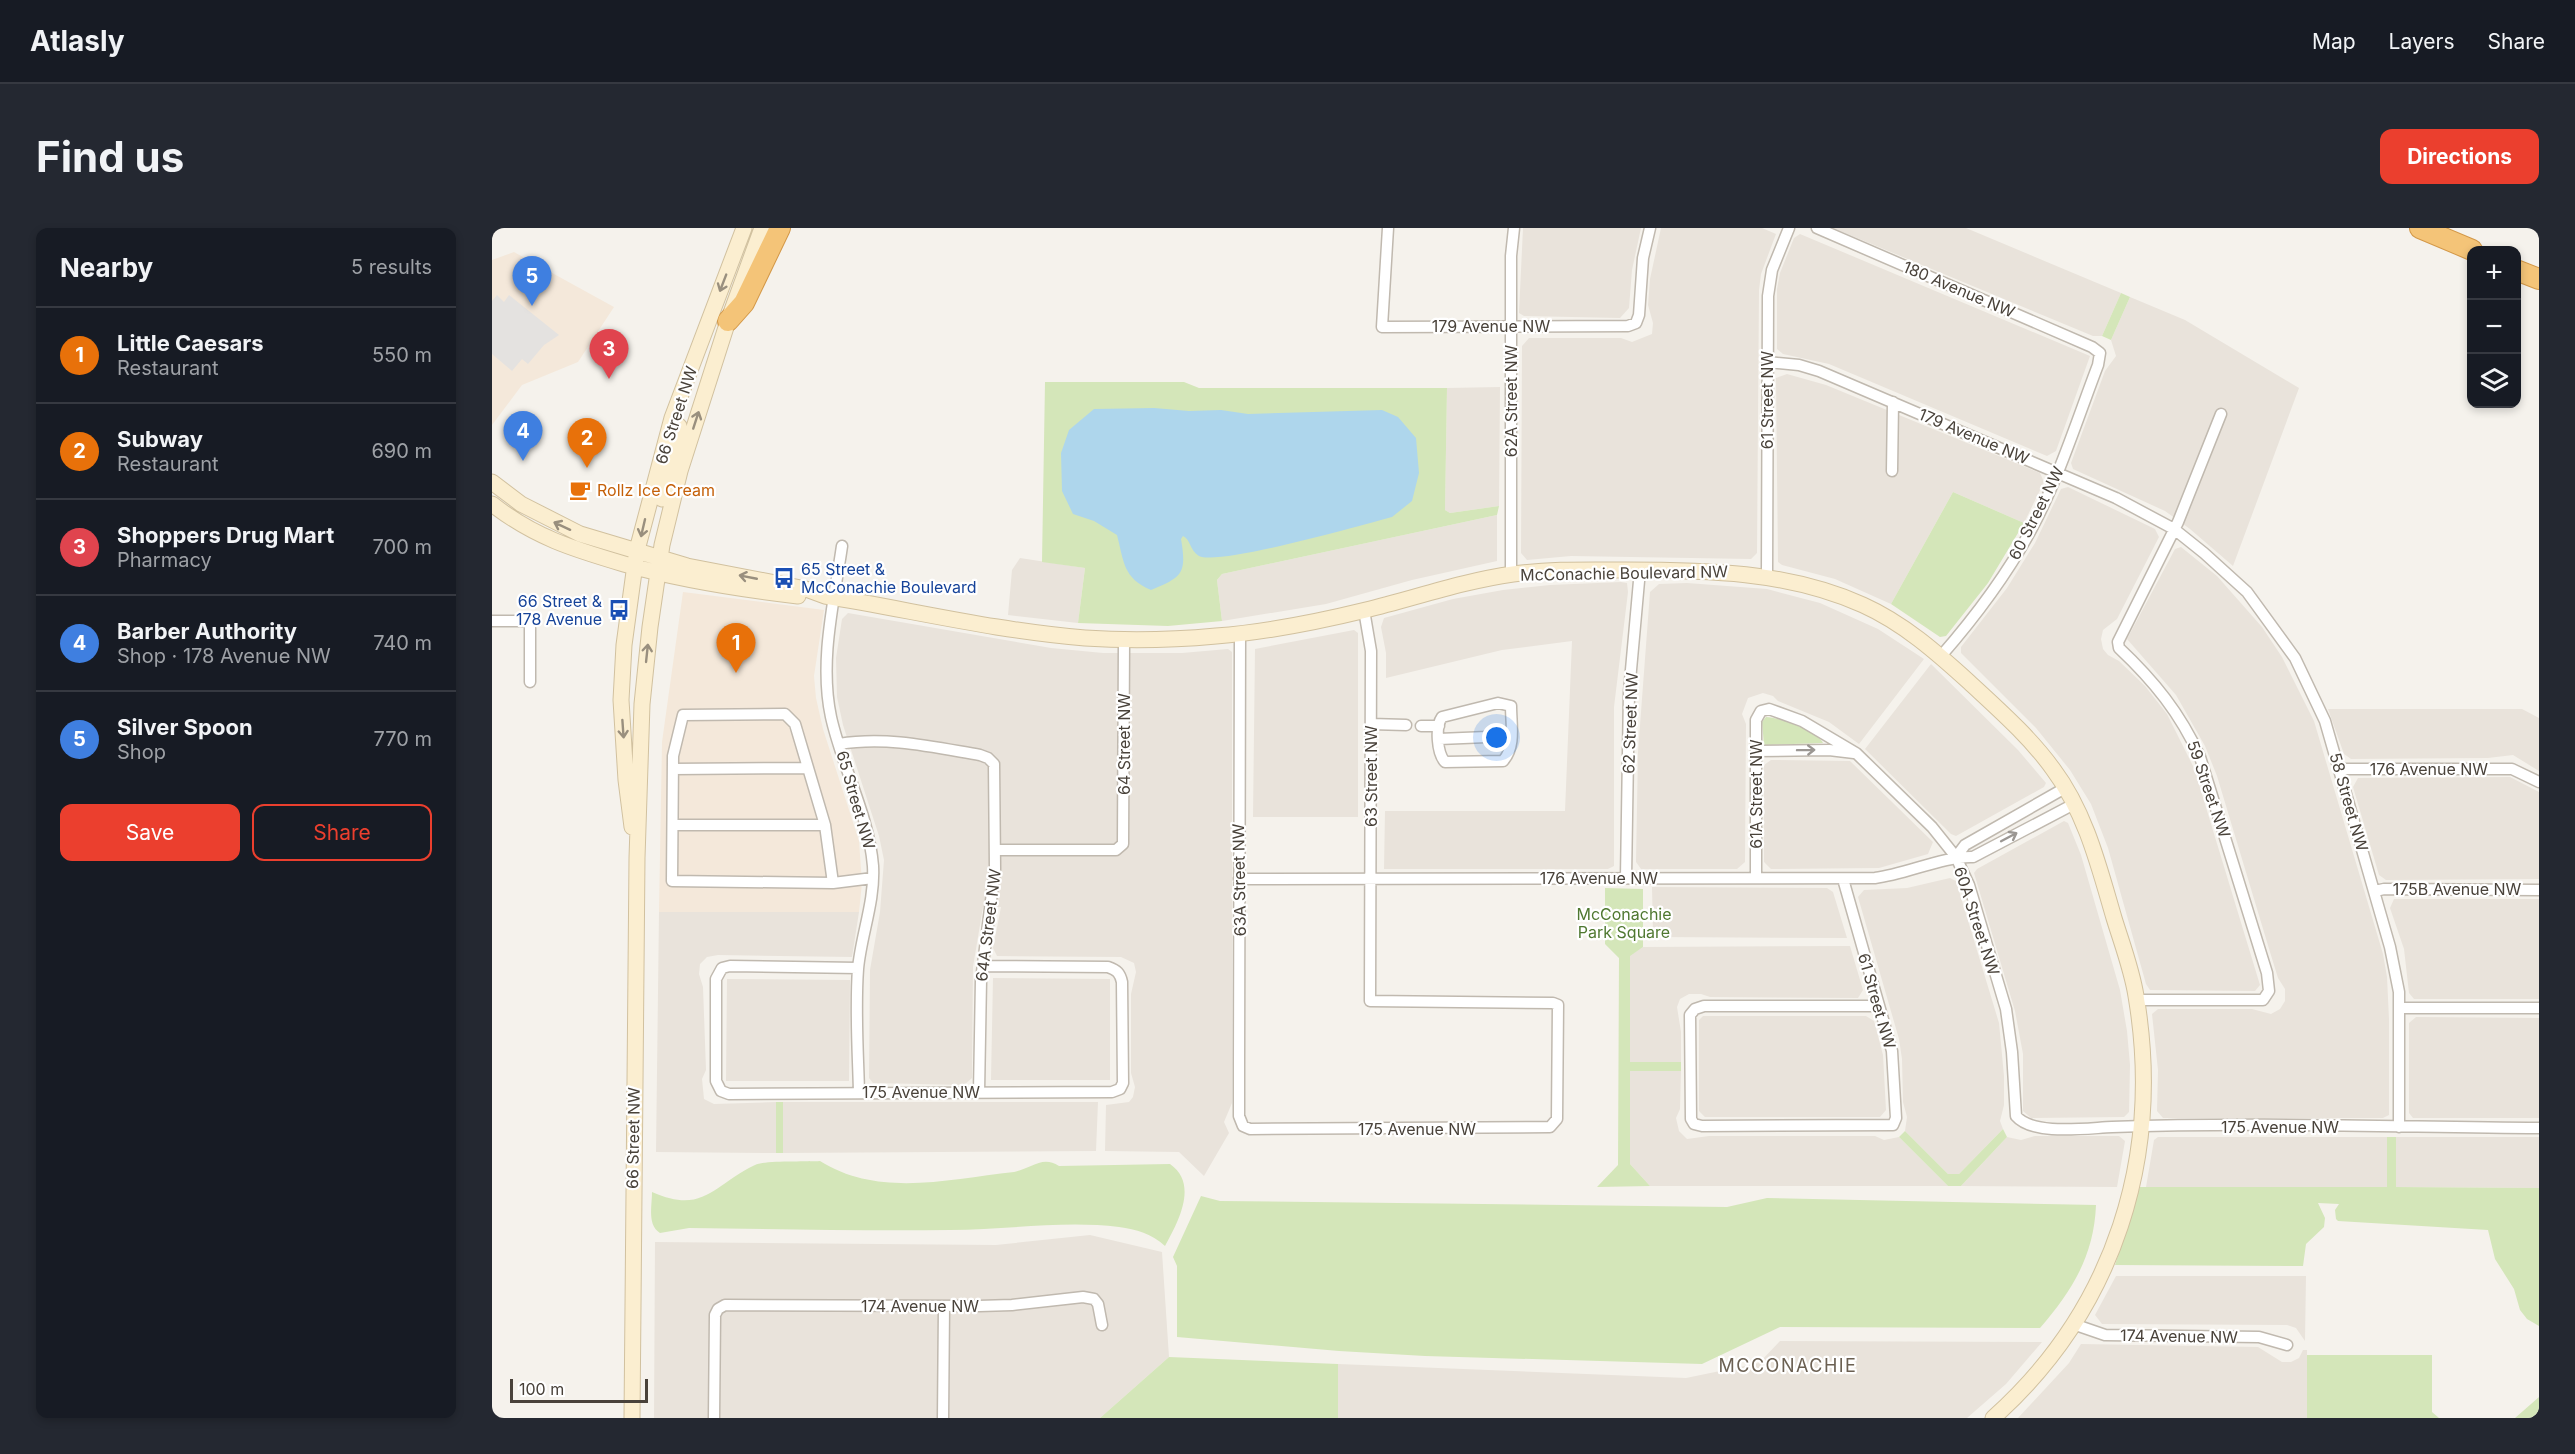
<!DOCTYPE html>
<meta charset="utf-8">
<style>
body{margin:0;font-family:Inter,sans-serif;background:#242831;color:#f1f3f6}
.controls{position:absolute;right:18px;top:18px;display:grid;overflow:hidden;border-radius:12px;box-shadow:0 3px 9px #0003}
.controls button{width:54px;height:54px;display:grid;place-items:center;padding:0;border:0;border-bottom:2px solid #363941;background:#171b24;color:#f1f3f6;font:30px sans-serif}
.scale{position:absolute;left:18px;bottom:15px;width:138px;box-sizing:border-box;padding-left:6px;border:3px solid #49423a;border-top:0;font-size:16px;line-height:21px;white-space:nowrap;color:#49423a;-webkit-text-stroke:4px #fff;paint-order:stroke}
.you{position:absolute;left:1005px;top:510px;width:21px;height:21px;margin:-15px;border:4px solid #fff;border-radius:50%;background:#1a73e8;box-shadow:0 0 0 9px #1a73e833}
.badge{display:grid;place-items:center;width:39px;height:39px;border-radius:50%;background:#eb3f2e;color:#fff;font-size:20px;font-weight:700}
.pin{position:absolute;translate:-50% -50px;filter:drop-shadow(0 2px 3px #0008)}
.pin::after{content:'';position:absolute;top:32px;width:21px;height:18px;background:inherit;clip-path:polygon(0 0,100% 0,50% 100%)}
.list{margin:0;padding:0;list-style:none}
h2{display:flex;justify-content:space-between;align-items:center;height:78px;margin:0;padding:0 24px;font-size:26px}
h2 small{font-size:20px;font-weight:400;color:#9ea1a6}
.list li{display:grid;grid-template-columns:39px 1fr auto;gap:18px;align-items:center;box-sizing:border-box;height:96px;padding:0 24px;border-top:2px solid #363941}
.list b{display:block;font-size:22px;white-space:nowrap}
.list p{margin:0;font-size:20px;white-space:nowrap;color:#9ea1a6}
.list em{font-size:20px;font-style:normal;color:#9ea1a6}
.actions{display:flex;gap:12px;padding:18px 24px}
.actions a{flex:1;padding:14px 0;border:2px solid #eb3f2e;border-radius:12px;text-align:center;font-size:21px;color:#eb3f2e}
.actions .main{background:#eb3f2e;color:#fff}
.icon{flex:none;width:33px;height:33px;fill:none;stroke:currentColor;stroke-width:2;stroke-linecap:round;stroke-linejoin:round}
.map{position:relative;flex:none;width:2047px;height:1190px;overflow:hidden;border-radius:12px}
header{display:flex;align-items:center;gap:36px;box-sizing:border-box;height:84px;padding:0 30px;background:#171b24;border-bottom:2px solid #363941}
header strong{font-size:28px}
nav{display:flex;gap:33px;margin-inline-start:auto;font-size:21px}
.intro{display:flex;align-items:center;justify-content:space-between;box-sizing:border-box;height:144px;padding:0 36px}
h1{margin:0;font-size:42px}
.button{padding:15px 27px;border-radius:12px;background:#eb3f2e;color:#fff;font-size:21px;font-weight:700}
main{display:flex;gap:36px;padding:0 36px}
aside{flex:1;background:#171b24;border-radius:12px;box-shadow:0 3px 9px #0003}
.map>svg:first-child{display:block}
.residential{fill:#e9e3db}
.commercial{fill:#f4e8da}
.green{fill:#d4e6b9}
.parking{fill:#e4e2e0}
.water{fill:#aed6ec}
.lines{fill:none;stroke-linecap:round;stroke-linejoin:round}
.street-casing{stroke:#c0b9af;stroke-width:13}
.secondary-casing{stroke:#d1c19f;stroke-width:17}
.highway-casing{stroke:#d39848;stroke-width:22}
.street{stroke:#fff;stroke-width:10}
.secondary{stroke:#fbeed0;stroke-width:15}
.highway{stroke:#f4c478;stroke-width:20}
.oneway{stroke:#998f7e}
.oneway2{stroke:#9b9793}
.labels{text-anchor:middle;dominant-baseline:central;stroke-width:4.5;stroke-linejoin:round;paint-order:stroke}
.street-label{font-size:16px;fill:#49423a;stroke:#fff}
.food-label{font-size:16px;fill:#c56008;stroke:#fff;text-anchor:start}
.transit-label{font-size:16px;fill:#164399;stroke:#fff;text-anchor:start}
.park-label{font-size:16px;fill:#4f7830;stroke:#fff}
.neighbourhood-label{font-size:18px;letter-spacing:1.5px;fill:#6b6052;stroke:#fff}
</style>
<header>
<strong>Atlasly</strong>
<nav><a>Map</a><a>Layers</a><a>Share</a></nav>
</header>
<div class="intro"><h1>Find us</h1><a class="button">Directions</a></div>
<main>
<aside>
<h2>Nearby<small>5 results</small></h2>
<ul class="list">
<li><span class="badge" style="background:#e8710a">1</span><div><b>Little Caesars</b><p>Restaurant</p></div><em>550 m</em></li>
<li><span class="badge" style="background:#e8710a">2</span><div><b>Subway</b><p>Restaurant</p></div><em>690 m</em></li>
<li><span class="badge" style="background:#e0444e">3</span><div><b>Shoppers Drug Mart</b><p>Pharmacy</p></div><em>700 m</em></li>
<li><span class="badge" style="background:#3f7fe0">4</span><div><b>Barber Authority</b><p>Shop · 178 Avenue NW</p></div><em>740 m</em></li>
<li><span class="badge" style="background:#3f7fe0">5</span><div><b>Silver Spoon</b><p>Shop</p></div><em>770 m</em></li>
</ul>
<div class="actions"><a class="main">Save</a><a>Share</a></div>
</aside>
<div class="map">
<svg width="2047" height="1190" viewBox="0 0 2047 1190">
<rect width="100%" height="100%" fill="#f5f2ec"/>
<!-- residential -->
<path class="residential" d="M1031,0H1149L1140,42L1137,80L1128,90L1032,88L1027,85Z
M1169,0H1270L1284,6L1269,46L1267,62L1265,325L1259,331L1079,328L1035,332L1029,325L1030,118L1037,110H1129L1140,114L1160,106L1161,95L1156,77L1158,51Z
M1341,0H1474L1629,65L1610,108H1601Z
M1308,6L1598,128L1564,223L1555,228L1337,136L1291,126L1285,121V61L1288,45L1302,10Z
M1638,69L1693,92L1807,160L1741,338L1698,301L1673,283L1581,241L1579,235L1613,143L1624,128L1619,112Z
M1295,146L1334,157L1548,245L1552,254L1532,295L1461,264L1399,376L1343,351L1290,337L1286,334L1284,150Z
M1008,159L1007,278L958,285L953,282L955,160Z
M1576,259L1663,301L1667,309L1625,391L1611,402L1609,411L1611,421L1616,427L1627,433L1653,458L1675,486L1702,540L1768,757L1763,763L1658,762L1654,756L1616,620L1599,576L1578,542L1544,500L1469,425V419L1515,360L1543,315L1569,261Z
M1005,287V333L920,352L834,376L730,393L725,352L730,346Z
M1689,319L1725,348L1770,399L1790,429L1822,493L1891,726L1895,749L1897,791V887L1891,890H1671L1665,883L1666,842L1660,786L1666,781H1760L1779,786L1788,781L1793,773V761L1786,750L1778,724L1725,548L1713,518L1684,467L1635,411L1683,321Z
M528,330L593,340L586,395L516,387L520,342Z
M1129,354L1135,355L1136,364L1122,479V638L1116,641H892L893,583H1073L1080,413L1010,422L894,450V425L889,399L892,390L961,371L1011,362L1058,357Z
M1195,355L1275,361L1328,375L1386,401L1432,431L1367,516L1337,494L1286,473L1281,468L1271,465L1256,470L1250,486L1254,496L1253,634L1245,641H1149L1144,634L1146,524L1158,364L1167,356Z
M356,385L559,420L611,425H690L736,421L740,424V875L732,894L737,905L712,948L687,924L613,923L614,877L637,874L641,869L643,859L639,845V766L644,744L642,735L629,729L505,728L501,720L509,679H491L481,739L480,850L472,857L381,855L377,850L378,742L388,684L392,632L387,608L351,497L345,469L344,430L350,391Z
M862,402L866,405V589H761L763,421Z
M1439,436L1526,522L1554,555L1552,559L1464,608L1459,606L1373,521Z
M1836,481H2030L2047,490V543L2021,527L1996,530L1859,531L1852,526Z
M1279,532L1358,533L1441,614L1436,626L1387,640L1279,641L1272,634V537Z
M2018,549L2047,564V651L1894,652L1887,647L1861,559L1866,550Z
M1572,593L1576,595L1589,627L1628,762L1635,803L1638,837L1637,884L1632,889L1539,890L1531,883V826L1523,783L1482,645L1485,641Z
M1458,650L1464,653L1507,795L1512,848V877L1508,893L1511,901L1467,946H1456L1413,903L1415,889L1411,874L1410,831L1407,811L1366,669L1372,662L1415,660Z
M1160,659L1335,660L1341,664L1355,710L1164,709L1161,705Z
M1902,671H2047V771H1922L1917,765L1912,721L1898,680Z
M167,684H367L360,729L226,727L215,729L208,736L207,746L211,759L214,842L210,851L212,871L222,876L284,874V925L164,924Z
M1358,718L1371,762L1366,770L1218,769L1209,766H1197L1188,771L1185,779L1189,804V834H1138V727L1151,719Z
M501,750L618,751V852H499Z
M235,751L358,752L357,853H234Z
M1211,788H1374L1382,793L1391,827L1394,882L1388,889H1213L1207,883V792Z
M1924,789L2047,790V890H1921L1917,885V795Z
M1138,843H1189L1188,881L1184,890L1187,903L1195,911L1217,908H1383L1392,912L1407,909L1456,958H1158L1138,936Z
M291,874H606L604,923L291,925Z
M1543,908H1627L1633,913L1625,959L1469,958L1515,909L1529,912Z
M1666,909H1895L1896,959H1654L1662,912Z
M1904,909H2047V960L1904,959Z
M598,1007L670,1024L677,1129L608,1190H162L163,1014L504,1017Z
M1624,1048H1814L1813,1113L1804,1100L1795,1097L1610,1096L1603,1087Z
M1288,1113L1550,1114L1514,1156L1475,1190H846V1136L1194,1150L1267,1135Z
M1589,1116L1766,1119L1790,1134H1799L1807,1130L1811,1122H1815V1190H1526L1577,1135Z"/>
<!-- commercial -->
<path class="commercial" d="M22,24L122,79L86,134L30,157L0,197V32Z
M191,364L332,382L322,448L324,470L331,501L367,613L370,655L367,684H167L170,514Z"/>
<!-- green -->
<path class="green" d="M1629,65L1638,69L1619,112L1610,108Z
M553,154H692L707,160H955L953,282L958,285L1007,278L1005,287L730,346L725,352L730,393L676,398L586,395L593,340L550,334Z
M1461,264L1532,295L1496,355L1454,408L1448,409L1399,376Z
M1274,489C1287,489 1327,504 1331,515L1272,517L1270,494Z
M1113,660L1151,661V719L1138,728V834H1189V843H1138V936L1158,958L1105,959L1126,937L1127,730L1113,716Z
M284,874H291V925H284Z
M1511,901L1515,909L1469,958H1456L1407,909L1413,903L1456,946H1467Z
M1895,909H1904V959L2047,960V1098L2035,1091L2028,1082L2022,1061L2003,1031L1996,1002L1846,993L1844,991L1843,982L1847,976L1826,975L1833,990L1832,999L1814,1016L1811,1038L1623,1037L1648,959H1895Z
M328,933C387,970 457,951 522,944C539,941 550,927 567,938L678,936C707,956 686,994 673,1018C660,1006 644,1001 627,999C571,992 514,1002 458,1002C371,1003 284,1001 197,1000L168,1005C155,997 160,978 160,964C212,987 221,957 263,937C273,932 314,934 328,933Z
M709,968L728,973L1235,979L1275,970L1604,977C1602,1028 1580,1063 1548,1100L1288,1099L1210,1136L933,1128L847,1123L685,1109V1038L681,1029Z
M1815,1127H1940V1184L1947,1190H1815Z
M677,1129L846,1136V1190H608Z
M2047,1169V1190H2023Z"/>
<!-- parking -->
<path class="parking" d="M5,67L12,74L17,67L67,107L52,117L36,136L30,131L20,143L0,126V73Z"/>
<!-- water -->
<path class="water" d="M662,180L697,183L729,182L756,186L890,182L906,189L924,210L927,245L920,273L900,289C870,297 727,338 707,328C698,323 699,312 691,308L689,311C695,346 690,349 659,362C631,350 632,334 625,307L602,293L581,286L570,263L569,225L577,202L602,181Z"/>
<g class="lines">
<defs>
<path id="street" d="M896,0L890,99L1136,98L1144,95L1147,87L1151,30L1158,0
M1325,0L1600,119L1608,125L1606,137C1585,192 1567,250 1539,302C1514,348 1483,389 1449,428
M1276,134L1307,137L1327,143L1624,270L1682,301L1712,325L1755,364L1803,430L1833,493L1898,719L1907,764V899
M1400,243L1401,174
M350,318C342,374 327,433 339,489C350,539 377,587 381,638C383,674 369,707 366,741C363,782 366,824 367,864
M1019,346V28L1022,0
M1275,348L1276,68L1280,42L1297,0
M0,393H38V454
M748,405L747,837V888L751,898L758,901L1058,899L1065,891L1066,777L1061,775L878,773L879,423L872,382
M1006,475L1019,478C1019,496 1024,519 1011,533L953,534C945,525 943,499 950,489Z
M879,496L914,497
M929,498H947
M947,511L1019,508
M347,516C395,508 441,519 488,527L496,530L502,536L503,641L489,752L487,864
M1264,523L1337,522L1362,525
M181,541L316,540
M1848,543L1854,541H2020L2047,554
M181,597H333
M504,622H624L631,616L632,412
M1464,629L1473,617L1573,560
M1134,650L1137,464L1148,342
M1264,650V492L1269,483L1277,481L1310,493L1364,525L1440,599L1464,629L1477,657L1514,781L1520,824L1524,888C1541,908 1595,900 1620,899C1762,894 1905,899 2047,900
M747,651L1383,650C1415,646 1451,628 1481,629L1582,576
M1351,651L1400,823L1404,890L1401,897L1210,898L1202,896L1199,891L1198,787L1203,781L1212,778H1387
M341,655L333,597L303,496L293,486L191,487L181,528L180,653L341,655L381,650
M1883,663L1892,661L2047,662
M366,740L238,738L230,740L224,751V853L229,863L237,866L620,864L628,861L631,855L630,754C628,745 625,742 616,739L491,738
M1645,772H1771L1777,763L1775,745L1708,529C1688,485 1662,453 1627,420L1626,414L1686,294L1729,186
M1907,780H2047
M1581,1096L1613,1107L1767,1109L1795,1117
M222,1190L223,1087L226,1081L233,1077L487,1078L520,1077L591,1069L602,1071L606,1076L610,1097
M451,1190L452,1078"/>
<path id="secondary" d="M0,254L29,276L88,306L195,338L314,361L333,368C419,382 505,403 593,410C636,413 681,412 724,408C775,404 825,394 874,382C923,370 971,353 1021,346C1058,341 1095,342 1132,342C1214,342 1295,343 1371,377C1411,395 1444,424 1477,454C1506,481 1538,509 1561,541C1594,585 1607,639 1622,690C1630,716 1640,742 1644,768C1671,928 1623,1081 1501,1190
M170,271L187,198
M0,276C42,309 81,321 132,336C189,352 247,361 306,368
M140,599L134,552L129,472L132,417L145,322L180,190L252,0
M140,1190L145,630L150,476L158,399L170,317L188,243L236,93L270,0"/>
<path id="highway" d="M1928,0L1980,22
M2024,42L2047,51
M236,93L252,75L288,0"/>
</defs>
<!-- street casing -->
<use href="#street" class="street-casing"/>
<!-- secondary casing -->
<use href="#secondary" class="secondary-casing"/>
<!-- highway casing -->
<use href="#highway" class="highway-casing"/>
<!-- street -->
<use href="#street" class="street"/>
<!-- secondary -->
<use href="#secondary" class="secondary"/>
<!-- highway -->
<use href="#highway" class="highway"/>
</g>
<!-- one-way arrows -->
<defs><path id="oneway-shaft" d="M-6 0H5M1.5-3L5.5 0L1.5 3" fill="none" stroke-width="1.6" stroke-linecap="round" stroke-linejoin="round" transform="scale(1.5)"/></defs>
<g class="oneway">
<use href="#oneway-shaft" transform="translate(231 55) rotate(111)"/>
<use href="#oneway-shaft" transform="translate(204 192) rotate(-72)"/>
<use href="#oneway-shaft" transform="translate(70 298) rotate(-155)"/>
<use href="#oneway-shaft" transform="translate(151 300) rotate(103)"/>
<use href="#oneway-shaft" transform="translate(256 349) rotate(-169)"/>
<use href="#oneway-shaft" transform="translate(155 425) rotate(-84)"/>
<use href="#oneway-shaft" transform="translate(131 501) rotate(86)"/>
</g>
<g class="oneway2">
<use href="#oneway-shaft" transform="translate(1314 522) rotate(-1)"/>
<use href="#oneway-shaft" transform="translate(1517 609) rotate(-28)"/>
</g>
<!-- icons -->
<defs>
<symbol id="cafe-bare" viewBox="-9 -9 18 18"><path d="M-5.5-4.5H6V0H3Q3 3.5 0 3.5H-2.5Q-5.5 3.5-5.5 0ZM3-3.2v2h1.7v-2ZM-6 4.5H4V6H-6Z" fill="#e8710a" stroke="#fff" stroke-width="2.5" paint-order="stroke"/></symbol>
<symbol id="bus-bare" viewBox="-9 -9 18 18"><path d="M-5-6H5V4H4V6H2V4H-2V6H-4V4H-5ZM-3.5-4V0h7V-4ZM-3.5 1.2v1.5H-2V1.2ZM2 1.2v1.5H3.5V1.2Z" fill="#1a4fb4" stroke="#fff" stroke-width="2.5" paint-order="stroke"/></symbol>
</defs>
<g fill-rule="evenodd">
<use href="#cafe-bare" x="73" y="247" width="30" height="30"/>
<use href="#bus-bare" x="277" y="335" width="30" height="30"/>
<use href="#bus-bare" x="112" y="367" width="30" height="30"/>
</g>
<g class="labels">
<!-- street labels -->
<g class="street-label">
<text transform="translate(1467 61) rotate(23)">180 Avenue NW</text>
<text x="999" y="98">179 Avenue NW</text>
<text transform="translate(1275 172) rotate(-90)">61 Street NW</text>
<text transform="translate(1019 173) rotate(-90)">62A Street NW</text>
<text transform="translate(184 187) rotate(-72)">66 Street NW</text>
<text transform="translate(1482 208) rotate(23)">179 Avenue NW</text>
<text transform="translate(1544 285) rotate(-63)">60 Street NW</text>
<text transform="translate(1132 345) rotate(-1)">McConachie Boulevard NW</text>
<text transform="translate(1138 495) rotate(-88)">62 Street NW</text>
<text transform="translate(632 516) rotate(-90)">64 Street NW</text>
<text x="1937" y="541">176 Avenue NW</text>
<text transform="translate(879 548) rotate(-90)">63 Street NW</text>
<text transform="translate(1717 561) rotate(71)">59 Street NW</text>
<text transform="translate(1264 566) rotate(-90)">61A Street NW</text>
<text transform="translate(364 572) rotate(74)">65 Street NW</text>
<text transform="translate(1857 574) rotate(74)">58 Street NW</text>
<text x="1107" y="650">176 Avenue NW</text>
<text transform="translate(747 652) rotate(-91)">63A Street NW</text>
<text x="1965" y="661">175B Avenue NW</text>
<text transform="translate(1485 693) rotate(72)">60A Street NW</text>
<text transform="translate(496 697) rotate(-83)">64A Street NW</text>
<text transform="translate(1385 773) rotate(74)">61 Street NW</text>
<text x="429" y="864">175 Avenue NW</text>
<text x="1788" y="899">175 Avenue NW</text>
<text x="925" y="901">175 Avenue NW</text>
<text transform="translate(141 910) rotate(-89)">66 Street NW</text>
<text x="428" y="1078">174 Avenue NW</text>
<text transform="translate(1687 1108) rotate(1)">174 Avenue NW</text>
</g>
<!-- food labels -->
<g class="food-label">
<text x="105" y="262">Rollz Ice Cream</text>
</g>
<!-- transit labels -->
<g class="transit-label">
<text x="309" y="341">65 Street &amp;<tspan x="309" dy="18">McConachie Boulevard</tspan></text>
<text x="110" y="373" text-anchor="end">66 Street &amp;<tspan x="110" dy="18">178 Avenue</tspan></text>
</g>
<!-- park labels -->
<g class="park-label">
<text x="1132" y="686">McConachie<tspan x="1132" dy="18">Park Square</tspan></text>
</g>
<!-- neighbourhood labels -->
<g class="neighbourhood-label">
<text x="1296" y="1137">MCCONACHIE</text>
</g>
</g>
</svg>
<div class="controls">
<button>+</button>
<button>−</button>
<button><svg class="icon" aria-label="layers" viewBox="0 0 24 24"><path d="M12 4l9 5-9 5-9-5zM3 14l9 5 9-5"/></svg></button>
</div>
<div class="scale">100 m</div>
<div class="you"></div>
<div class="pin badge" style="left:244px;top:445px;background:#e8710a">1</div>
<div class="pin badge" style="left:95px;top:240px;background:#e8710a">2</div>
<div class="pin badge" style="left:117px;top:151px;background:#e0444e">3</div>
<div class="pin badge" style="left:31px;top:233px;background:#3f7fe0">4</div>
<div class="pin badge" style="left:40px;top:78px;background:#3f7fe0">5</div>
</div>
</main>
